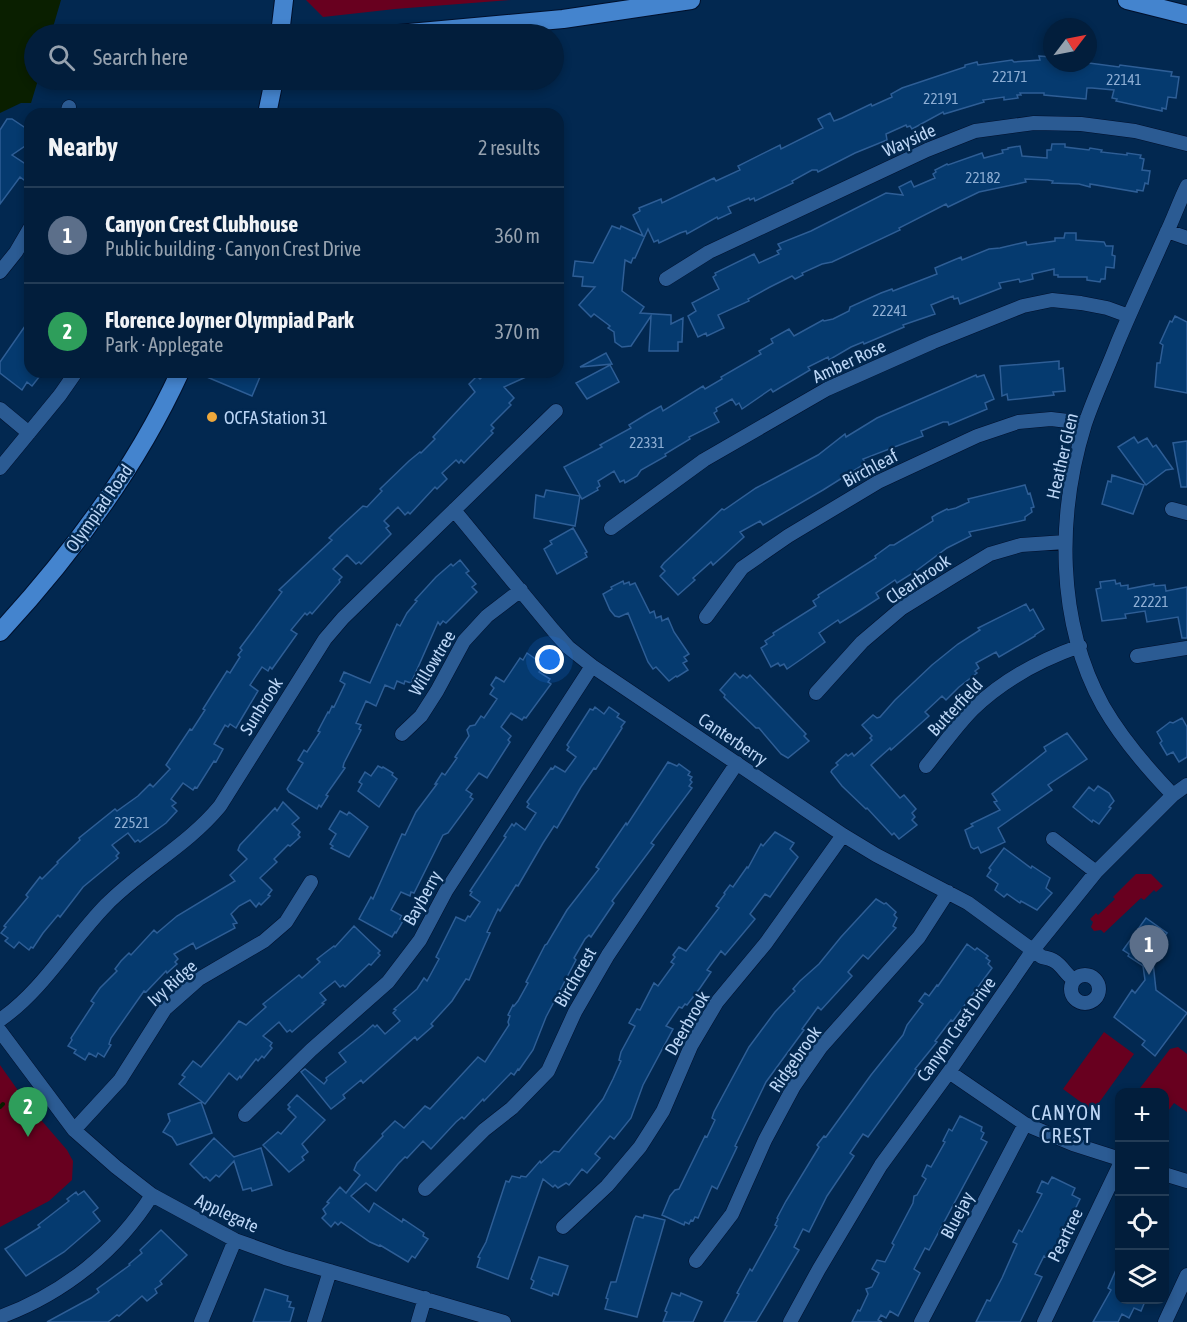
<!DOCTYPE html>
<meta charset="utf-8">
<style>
body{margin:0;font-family:"Asap Condensed",sans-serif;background:#0c2743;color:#f1f3f6}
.controls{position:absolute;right:18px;bottom:18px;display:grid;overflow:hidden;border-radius:12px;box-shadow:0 3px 9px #0003}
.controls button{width:54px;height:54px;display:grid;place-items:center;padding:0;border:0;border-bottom:2px solid #233c56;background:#021e3c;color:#f1f3f6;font:30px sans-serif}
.compass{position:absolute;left:1043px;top:18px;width:54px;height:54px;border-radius:50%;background:#021e3c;box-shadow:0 3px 9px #0003;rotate:58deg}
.you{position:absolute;left:550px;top:660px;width:21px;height:21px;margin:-15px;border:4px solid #fff;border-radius:50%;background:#1a73e8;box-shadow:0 0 0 9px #1a73e833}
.badge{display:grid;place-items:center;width:39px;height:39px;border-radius:50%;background:#8c9099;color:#fff;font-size:20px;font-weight:700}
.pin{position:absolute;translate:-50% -50px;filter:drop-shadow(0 2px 3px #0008)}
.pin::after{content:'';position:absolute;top:32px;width:21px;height:18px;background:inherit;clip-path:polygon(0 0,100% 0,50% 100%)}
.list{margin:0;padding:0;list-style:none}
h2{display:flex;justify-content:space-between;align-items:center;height:78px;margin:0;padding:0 24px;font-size:26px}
h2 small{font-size:20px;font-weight:400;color:#96a2af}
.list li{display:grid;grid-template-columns:39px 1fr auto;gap:18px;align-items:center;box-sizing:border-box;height:96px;padding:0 24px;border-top:2px solid #233c56}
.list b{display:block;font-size:22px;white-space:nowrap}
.list p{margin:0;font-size:20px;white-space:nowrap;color:#96a2af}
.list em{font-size:20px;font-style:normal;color:#96a2af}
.icon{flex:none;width:33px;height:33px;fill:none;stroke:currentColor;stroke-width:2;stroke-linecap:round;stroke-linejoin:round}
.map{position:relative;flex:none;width:1187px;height:1322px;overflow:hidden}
.search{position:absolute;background:#021e3c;box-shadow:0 3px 9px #0003;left:24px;top:24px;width:540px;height:66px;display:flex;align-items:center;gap:15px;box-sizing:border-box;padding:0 21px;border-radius:33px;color:#96a2af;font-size:22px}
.panel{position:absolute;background:#021e3c;box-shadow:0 3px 9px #0003;left:24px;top:108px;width:540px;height:270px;border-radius:18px}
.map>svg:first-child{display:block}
.green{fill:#68001f}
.water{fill:#0a1f00}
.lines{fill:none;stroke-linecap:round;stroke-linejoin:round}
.stream{stroke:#0a1f00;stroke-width:4}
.building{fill:#053a6f;stroke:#2e5e96;stroke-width:1.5}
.minor-casing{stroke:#00102c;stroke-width:15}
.major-casing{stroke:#00102c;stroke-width:20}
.minor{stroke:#2b5b93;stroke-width:14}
.major{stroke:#4484ce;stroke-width:18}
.poi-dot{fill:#eea83c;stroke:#022850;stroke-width:2}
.labels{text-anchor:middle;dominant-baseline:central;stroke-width:5;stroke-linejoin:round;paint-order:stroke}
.number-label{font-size:15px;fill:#8eaed4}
.street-label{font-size:18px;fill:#bbd5f5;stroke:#022850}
.poi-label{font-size:18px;fill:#bbd5f5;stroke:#022850;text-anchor:start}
.neighbourhood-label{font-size:20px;letter-spacing:1.5px;fill:#bbd5f5;stroke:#022850}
</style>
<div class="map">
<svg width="1187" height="1322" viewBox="0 0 1187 1322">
<rect width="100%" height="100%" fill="#022850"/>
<!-- green -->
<path class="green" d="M306,0H511L395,9L323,17Z
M1136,874H1151L1163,886L1156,892L1154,890L1144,900L1141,898L1104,933L1101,930L1094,931L1091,927L1093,922L1090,919L1096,913L1098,915L1115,899L1113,897Z
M1104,1032L1134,1054L1093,1111L1063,1089Z
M1178,1047L1187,1054V1112L1174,1103L1165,1115L1164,1092H1137L1170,1049Z
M0,1065L29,1106L67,1150L73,1161L72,1180L49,1201L0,1227Z"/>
<!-- water -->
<path class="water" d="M0,0H61L51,34H34V80H38L31,103H21L0,113Z"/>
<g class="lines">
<!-- stream -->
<path class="stream" d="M0,1107L3,1104"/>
</g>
<!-- building -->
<path class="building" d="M1039,56L1052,57V63H1089L1119,67L1120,65L1172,72L1171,76L1179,77L1176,98L1168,97L1166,109L1162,108V111L1116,101L1117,99L1112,98L1114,90L1092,88H1087L1086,99L1044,95V93H1020L1021,95H1017L1018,98L1004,100V97L983,100L984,102L944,114L943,112L912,129L910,126L907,127L906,125L886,134L887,140L855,153L818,172L817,170H812L792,181L793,183L755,201L754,198L750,200L749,198L728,207L731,213L718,219L717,217L687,234L686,231L680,233L659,243L658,240L654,242L648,229L635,258H633L631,263L625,260L622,291L644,307L640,313L671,315V324L683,318L682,342H678V351H649L651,316L631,346L622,347L615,342L614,332L608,328L610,326L594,314L591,317L579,305L595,287L582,286L583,277L573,276L575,261L593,263L612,226L620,229L621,226L643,236L633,215L640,211L639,208L661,199L662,203L714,178L716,181L740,170L738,166L780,145L781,149L823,128L818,119L830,113L834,121L842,118L871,104L872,106L892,97L891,94L902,88L965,67V65L977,62L978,65L1012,60L1014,62L1040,60Z
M7,119H12L30,131L25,146L12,155L30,167V171L24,180L20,177L0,204V130Z
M1052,144H1065V147L1089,150L1090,148L1102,150L1101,152L1127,155V153L1141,155L1140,158L1144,159L1142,170L1150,171L1148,184L1145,183L1143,191L1137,190V192L1090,184V187L1079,184L1052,183L1053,181L1048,180L1025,179L1026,182L979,192L948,207L946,204L899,228L900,230L832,262L822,264L802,273L803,275L795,279L792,276L770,287L748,299L749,301L718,315L724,328L707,336L706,333L698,337L688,316L696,311L692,303L719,289L713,277L716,275L715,273L754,254L759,263L779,254L777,251L781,249L778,244L811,231L886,193L903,195L899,187L911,181L914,187L935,178L933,174L936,172L935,170L947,164L948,165L982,153L984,158L1003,153L1002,150L1008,149V148L1020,146L1022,156L1047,158V150H1051Z
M1065,233H1076V240L1104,242L1106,246H1113L1112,255L1115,256L1114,268L1106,267L1105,279H1101L1100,282L1087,280V277H1058V275H1054V269L1032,274L1033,279L1020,282L1019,279L999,283L1001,288L960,304L958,298L954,299L953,296L931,305L935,314L903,325L904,327L864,344L863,342L851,347L829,360L828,357L808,367L810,370L773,392L771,389L742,409L739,403L736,405L732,399L716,408L717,411L714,413L719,422L689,437L690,439L665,454L666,456L641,470L637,476L625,483L624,480L620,482L614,471L598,481L600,486L597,488L598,490L582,499L564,467L602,447L600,445L631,428L629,425L647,414L661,406L663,411L703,386L705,389L722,379L721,377L761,354L759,351L773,343L771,339L789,329L794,336L823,320L824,321L833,319L849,311L850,307L881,293L892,289L893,291L937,274L935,268L961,257L962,260L989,249L1000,248L1026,242L1027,245L1055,241V238H1064Z
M1175,316L1187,322V393L1155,387L1157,363H1160L1163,345L1160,343L1170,321L1172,322Z
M30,319V372H43L32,386L27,382L22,390L0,373V362Z
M606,353L612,364L580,367Z
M1059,361V369L1063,368L1065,391L1053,392L1054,395L1008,400L1007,394L1002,396L1000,366Z
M610,365L619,382L587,399L576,383Z
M195,372H262L252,396Z
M487,372H537L504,387L514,398L509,403L511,405L491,425L494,428L491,431L493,433L464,463L461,460L459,463L456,460L442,473L447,479L437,489L435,487L410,514L408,512L405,515L398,507L384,521L389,526L386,528L391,534L361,564L359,562L356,564L347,555L333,569L342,577L339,580L340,582L312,614L310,612L307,615L305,613L291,630L297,634L272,669L270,667L268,671L262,667L250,685L258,691L243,716L236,728L230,724L228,727L225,725L214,744L223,749L216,762L214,761L197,788L195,787L193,790L183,783L171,799L176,803L172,806L177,811L166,823L140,842L138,840L135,842L128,833L112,845L119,853L116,856L118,858L83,887L60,917L58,915L43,933L33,948L31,947L29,950L19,942L14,948L5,941L8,938L1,933L6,927L4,926L28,897L26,895L40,877L42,879L58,863L57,862L80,840L79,838L115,809L117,811L138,796L150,784L153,787L170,769L166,765L190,729L192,730L205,710L203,709L227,671L230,673L240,657L238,655L242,650L240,648L282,592L279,590L332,540L329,538L338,529L363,506L367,507L382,491L380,489L409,461L420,452L421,453L435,439L433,437L475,392L469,384L477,376L480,379Z
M976,375L977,377L984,375L994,399L985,403L987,409L949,425L948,422H943L921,431L923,436L863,459L866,463L823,490L763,525L760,521L740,532L744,537L713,565L711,562L693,578L695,580L678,595L660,576L665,571L661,567L664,563L722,509L724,510L756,488L818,455L845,434L846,437L877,418Z
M1134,437L1138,443L1147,438L1153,447L1156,445L1173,469L1166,470L1146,485L1118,447Z
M1187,441V487H1181L1173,443Z
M1112,475L1144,485L1133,514L1102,504L1108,481L1111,482Z
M1025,485L1028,494L1030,493L1034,507L1031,508L1032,512L1025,517V520L969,532L971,536L947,548L916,571L897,583L895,580L876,593L879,598L859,611L840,623L838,620L819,633L825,642L803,658L787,669L784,664L780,666L778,663L771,667L761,648L767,644L765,641L774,635L773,633L816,606L813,601L819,597L818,595L876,558L875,556L890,545H894L933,521L932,517L937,514L947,509L948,510L956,508L969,502L968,499Z
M546,490L580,496L575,526L534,518L536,495L544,497Z
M573,528L587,552L585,553L587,557L557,574L544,549L552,544L550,541Z
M460,560L469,571L466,573L476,584L472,587L477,592L446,623L443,621L440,625L438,622L411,683L405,681L404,684L397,681L394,689L385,685L376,706L366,701L356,723L361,725L359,729L361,730L344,763L343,767L345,768L326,795L328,796L321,807L319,805L317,809L289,792L287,789L303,763L298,760L304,750L307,752L320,732L318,731L328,712L329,713L332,706L334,707L345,684L340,681L344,672L370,683L397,624L400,626L407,613L417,601L415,600L436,577L451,564L453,566Z
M1115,580L1116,584L1120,583L1121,586L1128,585V589L1154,584V586L1165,585L1166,591L1187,587V638H1182L1178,617L1147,622L1145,611L1125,614L1126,618L1102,621L1096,589L1101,588L1100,582Z
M623,581L624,584L629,582L630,585L635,583L650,613L654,611L656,618L661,616L662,621L668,618L674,632L689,654L684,657L687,661L683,663L688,670L677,677L676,676L669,681L656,667L653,669L648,662L628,613L619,617L615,616L610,610L603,594L612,589L611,587Z
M1026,604L1030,611L1033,609L1044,629L1035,635V636L999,657L996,652L976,663L979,668L975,671L977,673L959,687L946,700L942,696L925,712L929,716L891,750L890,748L871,765L900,798L904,795L916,809L912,813L915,817L912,820L917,825L899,839L894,833L892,835L867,808L866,809L842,786L831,772L832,770L838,765L836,763L846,754L848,756L852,753L854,756L872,740L870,738L872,736L862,725L873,715L877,718L880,717L895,700L932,665L958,644L980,630L978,628Z
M527,653L544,665L539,672L550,679L548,682L551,684L526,718L524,717L522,720L511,713L501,727L511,736L508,740L510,742L487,778L479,773L466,790L472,794L470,797L473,799L448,833L443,835L414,893L411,892L410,896L401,892L391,910L402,916L400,919L403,921L396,933L395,932L392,937L359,919L371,897L373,899L402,834L405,835L416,812L437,784H435L442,773L445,775L457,758L455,757L469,736L467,730L470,726L475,725L481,716L484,718L497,699L490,694L494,688L491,685L496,677L504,682L520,658L523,660Z
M735,673L740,678L743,675L747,678L750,675L806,734L804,736L809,741L788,758L781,754L759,728H756L724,697L725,695L720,690Z
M595,707L604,714L609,707L619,714L617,717L625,722L621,727L622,728L596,769L594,768L581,787L557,828L554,826L543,843L518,886L516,885L500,911L498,909L487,932L490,933L469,980L466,979L452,1001L431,1024L433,1026L417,1040L415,1037L363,1083L361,1080L343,1095L345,1098L331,1109L301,1072L305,1069L324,1084L327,1080L326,1078L346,1062L339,1053L363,1034L373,1025L375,1027L377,1025L385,1034L400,1021L393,1013L396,1010L394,1009L417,989L424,978L427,981L439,959L436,957L456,917L465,921L468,916L470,917L480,902L470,895L472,892L470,891L506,837L504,836L512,824L514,826L516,823L525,830L536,813L527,807L529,804L527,802L551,768L553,769L555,766L565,772L576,757L567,750L569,747L567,745L590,709L593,710Z
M1182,718L1187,727V757L1179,762L1173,752L1167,755L1160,743L1162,741L1157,732L1170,722L1173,723Z
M1067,733L1087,759L1048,785L1052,790L998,828L1005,842L981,853L978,847L974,849L971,847L965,830L973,826L971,824L1000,810L994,802L997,801L992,794L1046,751L1044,747Z
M668,762L677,766L679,764L690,772L688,775L692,777L690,780L692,782L689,786L692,788L651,843L654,845L612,901L614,903L591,937L589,935L585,939L574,958L576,960L546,1017L533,1050L519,1070L518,1069L514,1075L511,1073L484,1101L483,1099L464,1119L462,1117L456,1122L431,1149L423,1141L407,1158L405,1157L398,1164L376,1191L366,1183L351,1196L369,1212L374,1203L402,1222L403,1219L424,1233L423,1236L428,1239L415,1258L412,1256L408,1262L380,1245L379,1246L370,1242L341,1222L338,1225L335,1222L331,1227L322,1218L326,1214L323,1209L329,1203L327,1202L340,1187L346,1193L360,1175L354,1170L357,1163L383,1136L382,1134L395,1121L404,1128L425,1106L430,1109L478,1057L485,1062L509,1025L508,1022L510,1016L508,1015L513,1005L514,1006L518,1001L528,983L526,982L545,945L547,944L567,910L599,869L596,867L626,823L627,825Z
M378,766L382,768L383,767L393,773L392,775L397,779L379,807L358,791L362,784L359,782L365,772L371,776Z
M1098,786L1109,793L1114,801L1109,807L1111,808L1099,824L1093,820L1092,822L1073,807L1089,787L1094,791Z
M283,802L299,818L292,824L300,832L298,835L300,837L290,846L288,845L274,859L277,862L260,878L272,890L268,895L270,896L261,905L259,903L256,907L250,900L239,906L231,914L237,923L233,924L235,928L196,949L193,943L174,954L178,959L175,962L177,964L167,973L166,971L146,992L144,991L111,1038L109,1044L111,1045L104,1057L98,1053L96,1057L89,1053L85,1060L74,1053L76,1050L68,1046L72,1040L71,1038L94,1003L91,1001L100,988L117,971L115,969L121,961L129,953L131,955L154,930L157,933L177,916L235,881L230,875L247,859L238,850L240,845L275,808L277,811Z
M340,811L347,815L349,812L368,827L349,857L331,848L333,846L330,844L336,834L329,829Z
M775,832L794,843L790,849L798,857L770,897L765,894L750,914L755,919L725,955L721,951L707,970L711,972L700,988L687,1005L685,1004L682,1008L679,1007L666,1026L673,1029L643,1085L631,1118L614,1139L610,1136L595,1154L600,1158L587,1173L582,1169L569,1185L566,1183L558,1188L555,1185L553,1187L543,1179L508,1279L477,1267L480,1258L478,1257L486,1242L506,1181L509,1182L512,1176L520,1178L521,1176L526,1177L540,1161L541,1163L554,1151L559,1152L586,1120L603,1099L613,1079L621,1061L619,1060L621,1052L635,1026L629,1023L637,1009L640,1010L654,983L658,986L674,964L671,962L675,957L673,955L679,947L686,951L719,908L716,906L725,894L724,893L730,885L733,887L747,867L748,868L761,844L763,846Z
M1004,848L1031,868L1032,866L1050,878L1046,888L1052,893L1037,910L1021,901L1020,903L1007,894L1004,897L995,890L998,884L987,876L991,870L989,868Z
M876,899L884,904L886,903L896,912L894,915L897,918L893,926L896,928L868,959L863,955L848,972L852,976L821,1010L818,1007L802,1029L804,1030L766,1082L735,1146L737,1147L717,1189L712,1186L698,1218L695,1217L693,1221L691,1220L689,1224L685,1222L684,1225L662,1215L670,1196L675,1190L679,1189L705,1136L707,1137L715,1120L712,1118L714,1112L749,1047L775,1012L795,991L793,989L800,981L819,964L841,937Z
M1146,918L1167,933L1152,953L1156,990L1187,1013L1155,1056L1142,1045L1145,1041L1114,1017L1132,990L1135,993L1145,980L1143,966L1128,956L1129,954L1123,950Z
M354,926L380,951L378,953L380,955L371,965L369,964L345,987L343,985L340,987L335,981L320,993L326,1000L322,1003L324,1004L292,1032L290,1030L287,1032L279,1022L263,1036L272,1043L270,1046L272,1048L264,1058L262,1056L258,1061L256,1059L241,1078L240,1076L237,1080L229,1073L205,1104L179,1084L185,1077L182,1075L193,1061L201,1067L239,1021L246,1025L266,1007L263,1004L299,975L302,978L320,962L317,959L334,946L335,947Z
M967,944L975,950L977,948L988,956L986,958L990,961L988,964L992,968L953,1021L951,1020L935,1041L937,1042L915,1069L917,1070L868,1137L863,1134L850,1153L854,1156L827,1196L809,1232L803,1229L794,1247L799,1250L756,1322H724L739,1294L737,1293L744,1280L750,1269L752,1271L777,1226L775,1225L778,1219L777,1218L786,1201L819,1147L817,1145L824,1136L826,1137L871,1075L903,1035L907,1025L923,1004L919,1001L925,993L929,996L937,985L938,986Z
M297,1095L325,1120L302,1144L308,1152L302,1157L304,1160L289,1172L263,1145L278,1132L281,1134L296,1117L288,1109L290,1107L288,1105Z
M201,1102L212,1133L177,1145L172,1137L163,1132L170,1121L168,1114Z
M960,1116L982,1127L981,1131L984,1133L981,1139L987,1142L929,1250L925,1248L914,1269L920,1273L898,1316L890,1311L886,1318L881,1315L878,1320L882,1322H852L858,1310L860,1311L868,1294L866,1289L872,1287L879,1273L872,1269L877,1260L885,1262L894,1245L892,1243L913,1203L914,1196L917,1195L926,1179L922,1176L927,1165L931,1167L945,1142L943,1141L949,1129L952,1131Z
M214,1138L234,1157L261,1148L272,1185L252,1191L251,1188L243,1190L234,1161L219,1177L216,1175L210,1181L206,1177L204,1178L190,1164Z
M1052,1177L1075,1188L1072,1195L1080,1199L1051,1259L1044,1256L1035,1274L1042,1277L1020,1322H976L987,1300L990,1301L1002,1278L1017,1244L1013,1242L1019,1230L1022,1232L1042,1194L1037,1192L1042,1181L1048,1184Z
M84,1191L98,1208L93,1212L100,1221L64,1252L26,1276L5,1249L40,1227L38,1225L69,1201L67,1199L76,1192L78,1195Z
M644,1215L665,1220L637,1317L605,1309L608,1299L606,1298L611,1282H616L634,1219L636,1216L643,1218Z
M161,1230L187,1255L160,1281L162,1284L155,1289L157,1293L147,1301L142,1296L119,1316L117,1315L108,1322H47L91,1298L99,1292L97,1289L130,1265L129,1264L142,1253L140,1250Z
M539,1257L568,1266L558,1295L553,1293L552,1296L531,1288L534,1281L531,1279Z
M1119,1263V1299H1146L1141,1311L1134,1308L1129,1318L1122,1314L1118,1322H1093L1111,1290L1108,1288Z
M265,1289L288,1296L287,1301L291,1302L289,1307L294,1308L290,1322H253Z
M672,1293L680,1296L681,1293L702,1302L693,1322H663L667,1312L665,1311Z"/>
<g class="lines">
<defs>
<path id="minor" d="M67,114L69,107
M1167,231L1187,238
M0,272L16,252L30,228
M666,279L709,252L927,150L975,131L1034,123L1081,124L1135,131L1187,144
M0,409L29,433
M0,468L60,395L76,372
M1172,509L1187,513
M454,510L553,630L568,647L592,666L843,835L876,855L968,903L1042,957C1062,960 1061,971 1074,980
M611,528L704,460L827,389L933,342L1023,306L1052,300L1081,303L1107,308L1129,316
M706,617L742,568L788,536L878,482L977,436L1018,422L1051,419L1085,423
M1137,656L1187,648
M816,693L862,642L902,608L957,574L990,554L1021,545L1065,542
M402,734L421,716L437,691L464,641L487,616L521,590
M926,766C941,748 956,726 973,709C1004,679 1040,660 1080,646
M1173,795C1147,768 1122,739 1103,706C1056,621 1057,514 1085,424C1094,397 1107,370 1117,344C1132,308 1149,272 1165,236C1173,220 1179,202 1187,186
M1053,839L1096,872
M1071 989a14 14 0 1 1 28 0a14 14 0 1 1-28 0Z
M0,1020C43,990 70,942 106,905C141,869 187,846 220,806L325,639L343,618L556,411
M0,1031L74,1130L116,1167L152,1195L235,1240L285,1258L504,1322
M949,1072L1025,1124L1073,1144L1120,1159
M245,1115L311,1050L388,982L420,940L446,891L592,666
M74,1130L120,1080L165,1009L199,979L264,941L286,922L311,882
M1164,1174L1187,1181
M425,1189L484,1130L512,1108L548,1071L575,1012L608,955L737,763
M563,1227L607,1186L640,1147L663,1111L691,1046L717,1002L766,943L843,835
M696,1261L732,1214L765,1140L794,1086L821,1047L919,937L948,892
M0,1317C63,1294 117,1251 152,1195
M201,1322L235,1240
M314,1322L330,1271
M418,1322L425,1298
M790,1322L819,1269L881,1165L949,1072L1033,950L1096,872L1173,795L1187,785
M921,1322L1025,1124
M1044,1322L1120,1164
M1165,1322L1187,1275"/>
<path id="major" d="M1127,0L1187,15
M280,34L284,0
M398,34L563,19L691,0
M267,114L274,80
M0,632C71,555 136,468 180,372"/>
</defs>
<!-- minor casing -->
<use href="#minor" class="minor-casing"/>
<!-- major casing -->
<use href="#major" class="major-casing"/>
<!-- minor -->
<use href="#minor" class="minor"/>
<!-- major -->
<use href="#major" class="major"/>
</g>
<!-- markers -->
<circle class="poi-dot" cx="212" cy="417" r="6"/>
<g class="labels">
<!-- number labels -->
<g class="number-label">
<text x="1010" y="76">22171</text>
<text x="1124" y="79">22141</text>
<text x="941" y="98">22191</text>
<text x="983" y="177">22182</text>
<text x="890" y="310">22241</text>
<text x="647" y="442">22331</text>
<text x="1151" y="601">22221</text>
<text x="132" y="822">22521</text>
</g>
<!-- street labels -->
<g class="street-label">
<text transform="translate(909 140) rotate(-24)">Wayside</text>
<text transform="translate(849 361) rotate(-25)">Amber Rose</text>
<text transform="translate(1062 456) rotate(-77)">Heather Glen</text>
<text transform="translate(870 468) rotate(-28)">Birchleaf</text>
<text transform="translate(99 508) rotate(-55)">Olympiad Road</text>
<text transform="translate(918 579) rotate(-34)">Clearbrook</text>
<text transform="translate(432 663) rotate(-59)">Willowtree</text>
<text transform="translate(261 706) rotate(-58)">Sunbrook</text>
<text transform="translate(955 707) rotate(-47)">Butterfield</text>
<text transform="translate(733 739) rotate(34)">Canterberry</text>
<text transform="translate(422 898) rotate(-61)">Bayberry</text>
<text transform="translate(575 977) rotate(-60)">Birchcrest</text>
<text transform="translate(172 983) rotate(-42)">Ivy Ridge</text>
<text transform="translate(687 1023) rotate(-60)">Deerbrook</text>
<text transform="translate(956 1029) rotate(-55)">Canyon Crest Drive</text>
<text transform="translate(795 1059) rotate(-55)">Ridgebrook</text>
<text transform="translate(227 1213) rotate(25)">Applegate</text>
<text transform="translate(957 1215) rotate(-62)">Bluejay</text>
<text transform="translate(1065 1235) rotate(-64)">Peartree</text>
</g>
<!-- poi labels -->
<g class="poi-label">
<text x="224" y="417">OCFA Station 31</text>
</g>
<!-- neighbourhood labels -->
<g class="neighbourhood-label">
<text x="1067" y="1112">CANYON<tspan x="1067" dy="23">CREST</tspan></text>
</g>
</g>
</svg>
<div class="controls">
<button>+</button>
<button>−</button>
<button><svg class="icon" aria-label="locate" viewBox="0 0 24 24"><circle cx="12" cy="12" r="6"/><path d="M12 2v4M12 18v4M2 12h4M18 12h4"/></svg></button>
<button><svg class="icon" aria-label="layers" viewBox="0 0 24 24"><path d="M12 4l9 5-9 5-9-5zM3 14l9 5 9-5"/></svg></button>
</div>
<svg class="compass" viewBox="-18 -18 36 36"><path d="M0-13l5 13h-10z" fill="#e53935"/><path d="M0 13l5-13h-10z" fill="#96a2af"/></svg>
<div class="you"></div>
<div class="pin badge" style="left:1149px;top:975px;background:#5c6f8a">1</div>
<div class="pin badge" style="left:28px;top:1137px;background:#2e9e5b">2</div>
<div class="search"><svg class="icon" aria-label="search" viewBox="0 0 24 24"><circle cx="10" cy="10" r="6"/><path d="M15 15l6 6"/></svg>Search here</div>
<section class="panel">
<h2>Nearby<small>2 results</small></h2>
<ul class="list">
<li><span class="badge" style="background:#5c6f8a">1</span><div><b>Canyon Crest Clubhouse</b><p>Public building · Canyon Crest Drive</p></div><em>360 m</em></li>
<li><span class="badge" style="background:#2e9e5b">2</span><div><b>Florence Joyner Olympiad Park</b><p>Park · Applegate</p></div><em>370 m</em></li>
</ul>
</section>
</div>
